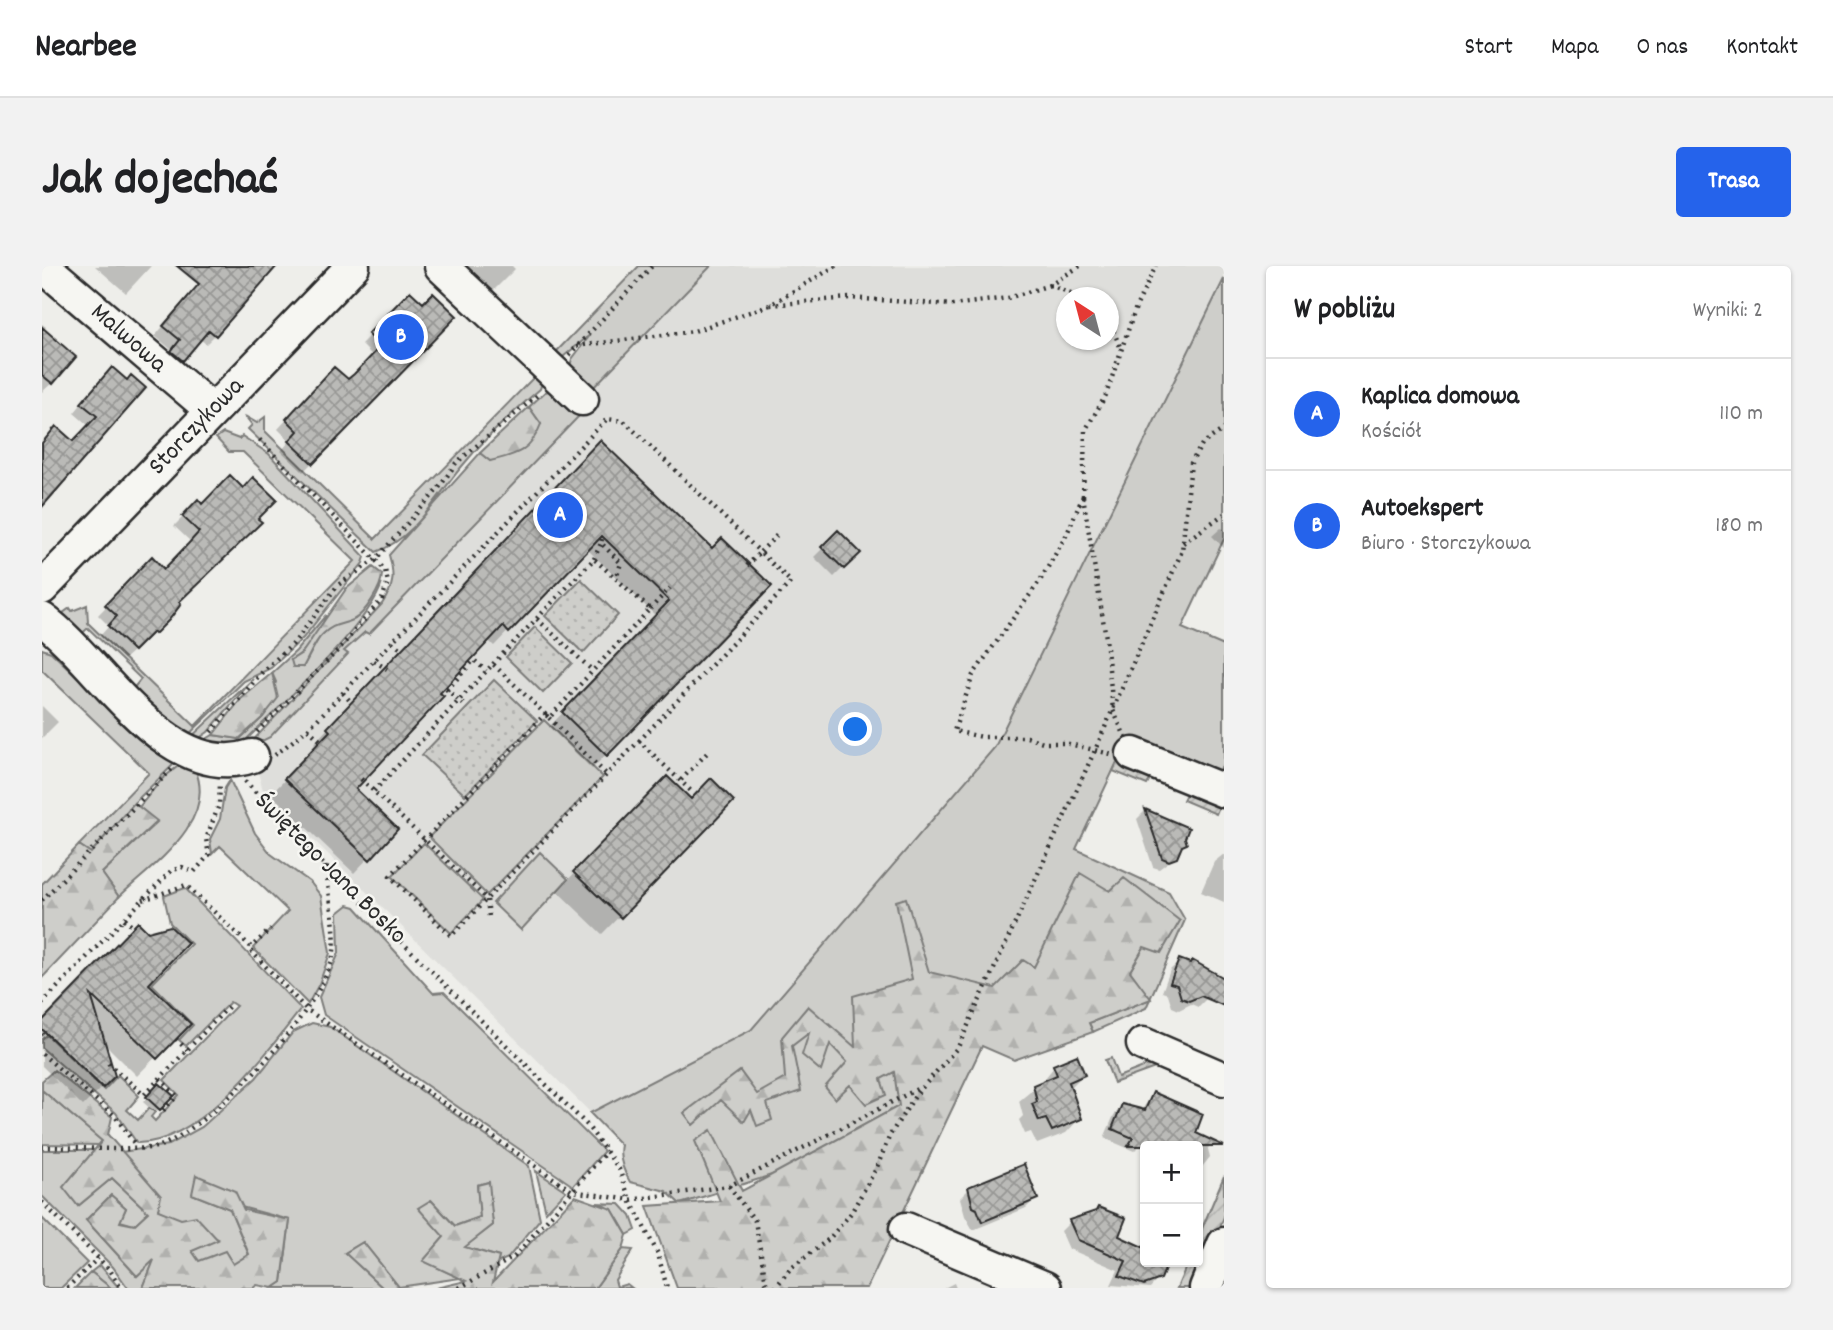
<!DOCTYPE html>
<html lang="pl">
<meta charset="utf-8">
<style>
body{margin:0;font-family:Dekko,sans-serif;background:#f2f2f2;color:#202124}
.controls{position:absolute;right:21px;bottom:21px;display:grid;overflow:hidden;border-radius:7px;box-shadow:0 2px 5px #0004}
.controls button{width:63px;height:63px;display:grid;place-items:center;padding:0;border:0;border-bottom:2px solid #e0e0e0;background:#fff;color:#202124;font:35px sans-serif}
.compass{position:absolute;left:1014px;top:21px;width:63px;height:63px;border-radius:50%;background:#fff;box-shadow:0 2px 5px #0004;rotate:324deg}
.you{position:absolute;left:814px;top:464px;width:24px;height:24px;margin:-18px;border:5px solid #fff;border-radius:50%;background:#1a73e8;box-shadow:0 0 0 10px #1a73e833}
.badge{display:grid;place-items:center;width:46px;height:46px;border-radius:50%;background:#2563eb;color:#fff;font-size:23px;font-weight:700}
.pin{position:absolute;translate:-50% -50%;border:4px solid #fff;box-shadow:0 2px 7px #0006}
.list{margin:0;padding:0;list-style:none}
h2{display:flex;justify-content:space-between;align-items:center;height:91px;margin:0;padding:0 28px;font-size:30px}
h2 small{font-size:23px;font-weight:400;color:#757577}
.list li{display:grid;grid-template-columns:46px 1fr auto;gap:21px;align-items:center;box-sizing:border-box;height:112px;padding:0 28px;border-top:2px solid #e0e0e0}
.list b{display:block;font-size:26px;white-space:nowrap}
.list p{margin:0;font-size:23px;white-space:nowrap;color:#757577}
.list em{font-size:23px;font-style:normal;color:#757577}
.map{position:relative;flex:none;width:1182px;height:1022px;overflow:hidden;border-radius:7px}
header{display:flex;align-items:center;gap:42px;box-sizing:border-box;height:98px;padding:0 35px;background:#fff;border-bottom:2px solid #e0e0e0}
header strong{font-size:33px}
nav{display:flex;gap:38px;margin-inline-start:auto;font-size:24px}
.intro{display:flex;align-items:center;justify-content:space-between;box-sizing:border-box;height:168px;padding:0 42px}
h1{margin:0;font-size:49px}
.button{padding:18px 32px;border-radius:7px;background:#2563eb;color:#fff;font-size:24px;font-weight:700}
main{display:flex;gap:42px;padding:0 42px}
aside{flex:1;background:#fff;border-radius:7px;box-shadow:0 2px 5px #0004}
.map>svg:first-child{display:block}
.built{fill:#dededb;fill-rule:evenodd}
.grass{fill:#cececa;stroke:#7c7c7a;stroke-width:2}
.forest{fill:url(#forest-firs);stroke:#7c7c7a;stroke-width:2}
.park{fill:url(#park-dots);stroke:#7c7c7a;stroke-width:2}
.garden{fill:url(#garden-furrows);stroke:#7c7c7a;stroke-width:2}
.shadow{fill:#0003}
.building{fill:url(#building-cross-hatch);stroke:#2b2b2b;stroke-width:2}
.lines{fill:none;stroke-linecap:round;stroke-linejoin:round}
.minor-casing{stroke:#2b2b2b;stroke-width:37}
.path{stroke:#2b2b2b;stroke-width:4.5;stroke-dasharray:2 5;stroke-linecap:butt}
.minor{stroke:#f6f6f2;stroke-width:32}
.labels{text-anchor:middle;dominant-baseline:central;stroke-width:5;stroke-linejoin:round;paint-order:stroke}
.street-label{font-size:26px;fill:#2b2b2b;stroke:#f6f6f2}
</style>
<header>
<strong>Nearbee</strong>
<nav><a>Start</a><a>Mapa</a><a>O nas</a><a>Kontakt</a></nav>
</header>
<div class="intro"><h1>Jak dojechać</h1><a class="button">Trasa</a></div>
<main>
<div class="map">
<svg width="1182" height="1022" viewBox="0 0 1182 1022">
<defs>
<pattern id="forest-firs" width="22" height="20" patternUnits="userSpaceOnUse" patternTransform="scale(1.75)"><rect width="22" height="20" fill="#cececa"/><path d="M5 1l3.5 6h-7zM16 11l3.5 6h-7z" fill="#b1b1ae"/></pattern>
<pattern id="park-dots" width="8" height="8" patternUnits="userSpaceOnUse" patternTransform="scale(1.75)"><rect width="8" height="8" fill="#cececa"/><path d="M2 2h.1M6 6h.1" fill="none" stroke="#b1b1ae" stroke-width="1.8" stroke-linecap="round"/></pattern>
<pattern id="garden-furrows" width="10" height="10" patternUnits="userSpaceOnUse" patternTransform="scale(1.75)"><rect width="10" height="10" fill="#cececa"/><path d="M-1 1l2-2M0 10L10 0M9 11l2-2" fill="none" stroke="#b1b1ae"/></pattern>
<pattern id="building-cross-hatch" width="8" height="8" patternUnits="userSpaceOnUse" patternTransform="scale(1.75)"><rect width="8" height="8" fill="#babab7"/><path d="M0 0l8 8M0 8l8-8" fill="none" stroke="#979795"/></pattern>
</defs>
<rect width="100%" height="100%" fill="#eeeeea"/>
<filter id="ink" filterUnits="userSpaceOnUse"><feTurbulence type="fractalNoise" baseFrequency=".0143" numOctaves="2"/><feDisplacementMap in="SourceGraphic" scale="14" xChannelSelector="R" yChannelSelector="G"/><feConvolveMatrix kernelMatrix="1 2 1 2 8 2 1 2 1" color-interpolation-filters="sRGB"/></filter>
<g filter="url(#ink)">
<!-- built -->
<path class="built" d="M669,0H1182V13L953,481L709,765L548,846L221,524L208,478ZM1024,32H1066V74H1024Z"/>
<!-- grass -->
<path class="grass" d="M412,0H423L513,87L597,0H669L546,127L526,107L530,93L549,68L516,95Z
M1182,13V273L1140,362L1182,380V499L1172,510L1086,473L1034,583L1127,626L1143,654L1104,742L1051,766L1047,757L1108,733L1088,705L1102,681L1138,655L991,701L980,695L910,842L857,840L733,908L638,938L624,925L588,916C581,904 576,892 579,879L548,847L709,764L953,481Z
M493,110H502L498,123C471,146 443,172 421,199C395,229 374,272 334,286L206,163L210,159L203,150L215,157L223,151V165L333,273Z
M514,123L537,150L327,368L323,366L302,385L306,388L228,471L202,484L340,338C352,320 353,310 347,289L438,187L448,195L499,158L487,141L503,126Z
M181,167L197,173L200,170L227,188L323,291L321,297L261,372L229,402L202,415L142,473L90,424L99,413L46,362L35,372L17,350L28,342L30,345L45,339L46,357L153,460L313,295L201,186H187L174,172Z
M340,317C328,359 229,448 195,483L156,478L171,469L198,473L221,451L234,416L230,407L254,385L284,349C279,367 266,384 249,394L261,401L278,370L293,358L313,353Z
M0,383L9,386L93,465L134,496L92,537L49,587L37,579L107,507L0,404Z
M211,413L166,466L153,475L147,473Z
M502,454L561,511L445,629L387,571Z
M140,497L153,503C176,556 110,599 77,631L60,607L115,556L97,541L120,513Z
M188,514L213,567L229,588L268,616L279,630L288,687L277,718L266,738L211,682L246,645L178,580L170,588L168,573L178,553L183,522Z
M382,577L441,634L409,667L350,610Z
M498,586L526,613L479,664L451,637Z
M143,622L259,743C224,788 157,878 95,877L74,847L0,782V773L5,769L62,824L76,809L97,830L85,844L96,854L107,842L113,846L109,851L113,855L137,829L122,814L194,740L188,736L144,780L137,774L151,759L110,718L149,678L128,657L122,630Z
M306,639L313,641L391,727L402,726L562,885L531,920L282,749L277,731L297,687L296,647Z
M270,757L288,761L487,900L498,953L466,992L455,997L457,991L422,981L451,959L446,916L435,919L438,951L413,960L389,934L402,971L382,995L418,1012L357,1021L321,976L303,987L341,1022H231L240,1016L248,954L150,928L188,943L207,989L191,999L157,995L149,985L176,973L116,944L79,886L127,879L160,861L214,812L251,766Z
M0,824L60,875L57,879L0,878Z
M0,884H53L22,921L36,940L70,912L106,946L92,959L78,955L84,942L69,929L44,954L95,1010L113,992L101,1022H86L71,1001L0,930Z
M494,905L524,925L504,946Z
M554,937L578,938L589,950L594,964L585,969L570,943Z
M0,952L45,997L19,1022H0Z
M581,983L591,984L573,1014L575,1021L585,1018L590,1022H553Z
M58,999L77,1022H69L49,1006Z"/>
<!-- forest -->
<path class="forest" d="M487,141L499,158C489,185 474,189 448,195L438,187Z
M331,301L340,308C340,321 323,348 311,354C299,359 291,358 281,368C272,376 267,391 261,401H251L249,394L260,387L304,323Z
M230,407L236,432L221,451L197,473L171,469L199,433Z
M92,537L115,555L60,607L77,631L0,712V618L37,579L49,587Z
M1038,607L1068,625L1082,612L1138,655L1119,687L1102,681L1088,705L1109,733L1047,757L1051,766L972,794L940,780L825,1022H635L605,940L678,935L653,875L669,864L700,925L857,840L852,806L839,813L844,829L824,838L808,819L793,833L783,821L805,796L788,778L779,805L760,789L767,767L750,780L759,825L725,837L730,854L715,860L709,844L702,856L679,834L651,859L642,847L698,805L715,828L743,812L740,771L766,740L813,781L811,730L870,713L854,635L864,632L887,706L953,722L981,694L992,701Z
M12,804L70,851L66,869L119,930L116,944L139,953L154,950L176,974L150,985L157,995L183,985L191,998L207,988L188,943L150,928L154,909L193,925L202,944L248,954L240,1016L231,1022L215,1019L211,1022H101L112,994L95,1010L44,954L69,929L84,942L78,956L92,959L106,946L70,912L36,940L21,921L60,875L0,824V815Z
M447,916L451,959L423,981L457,991L451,1016L533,930L570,943L585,969L581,983L553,1022H394L424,1015L381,995L402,971L376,942L389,934L413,960L438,951L435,919Z
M321,976L357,1021L358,1022H341L303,987Z
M49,1006L69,1022H33Z"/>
<!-- park -->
<path class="park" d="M539,313L576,349L541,387L503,350Z
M493,361L530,397L501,427L464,391Z
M452,414L495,455L423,529L380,489Z"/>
<!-- garden -->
<path class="garden" d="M1076,494L1105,506L1108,514L1105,519L1071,505Z
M1147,522L1179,536L1174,548L1141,534Z
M1069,792L1076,811L1114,796L1113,802L1072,817L1063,794Z
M1182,910V951L1153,1022H1135L1146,996H1156V972Z"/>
<!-- shadow -->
<path class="shadow" d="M53,0H109L84,27Z
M172,0H221L173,69L164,78L158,73L130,103L121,95L130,84L113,70Z
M423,0H470L473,3L450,26Z
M369,28L381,39L413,51L261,206L239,185L248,175L236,163L283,112L306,116L331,90L319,78Z
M0,58L4,61L1,65L10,117L0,126Z
M61,112L85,116L0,239V178L31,177L47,160L32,147Z
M544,191L670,284L727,320L550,503L507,461L614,350L545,283L452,380L446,374L311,523L354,563L312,607L229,528L276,480L272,477Z
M188,211L135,336L116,363L82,393L58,370L67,360L56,349L110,293L122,305L149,276L132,260L156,236L160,240Z
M1179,262L1182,263V282L1170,270Z
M796,267L816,287L792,311L772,291Z
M0,440L16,456L0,472Z
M625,512L648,535H690L560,668L515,625Z
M1103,545L1145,562L1141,572L1143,578L1133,591L1117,603L1111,601L1095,553Z
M1182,588V587V636L1159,626L1172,596Z
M96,659L104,718L146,758L95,810L62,777L71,810L41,840L0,800V757Z
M1138,695L1165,732L1156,741L1149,738L1137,744L1130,741L1126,728L1120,726L1128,704Z
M1012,801L1041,809L1027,823L1038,852L1024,867L995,878L989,866L983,868L977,854L981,850L977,835L999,817Z
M117,819L129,830L113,847L101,836Z
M1111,828L1151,868L1169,875L1166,883L1168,891L1156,906V880L1098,879L1092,885L1062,872L1072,849L1081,840L1099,845Z
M927,923L994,932L984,942L931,964L923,950L918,932Z
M1028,956L1103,984V996H1124L1117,1012L1108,1022L1069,1019L1076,1004L1027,983L1019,965Z
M912,1017L914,1022H902Z"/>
<!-- building -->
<path class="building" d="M135,0H235L174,70L167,64L141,95L129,85L138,74L121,60L157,18Z
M368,25L381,37L391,27L415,50L271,198L247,175L256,165L244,153L292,101L306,113L312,108L339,80L326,68Z
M0,61L34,91L11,118L0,109Z
M70,101L85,114L89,109L104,122L0,241V177L14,160L31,175L55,150L39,137Z
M558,174L670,282L680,272L730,320L565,490L520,446L627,335L560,270L467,367L461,360L398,427L402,430L314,523L356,563L328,594L242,513L288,465L285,462Z
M188,209L201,222L211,211L235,234L216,253L220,256L137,336L139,338L127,354L113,368L111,366L92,385L66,360L75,350L63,339L110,290L122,303L146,278L157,266L140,250L156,233L160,238Z
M796,264L819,287L802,303L779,281Z
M625,510L649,533L669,512L692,535L579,652L531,606Z
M1103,543L1147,562L1143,572L1145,578L1140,580L1135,592L1127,595L1120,592Z
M96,656L106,666L128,660L146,677L107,718L149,758L115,793L49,729L73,810L61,822L0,763V755Z
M1137,693L1148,697L1150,694L1182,712V740L1159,730L1147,735L1139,732L1135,719L1128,717Z
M1035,789L1043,809L1027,816L1040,853L1010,865L1004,853L997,855L990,838L995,836L991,819L1015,809L1011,799Z
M117,817L132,830L118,844L104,831Z
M1111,826L1161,848L1154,867L1182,880H1086L1091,872L1070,863L1080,838L1103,844Z
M982,898L996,933L940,956L935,943L931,941L926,921Z
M1056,941L1084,952L1077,970L1103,982V996H1126L1119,1013L1102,1019L1077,1010L1084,995L1036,974L1027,954L1054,945Z"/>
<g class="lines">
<defs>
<path id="minor" d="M1,0L171,145
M399,0L540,133
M0,322L311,0
M0,353C57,394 125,519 210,490
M1091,488L1182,525
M1101,778L1182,813
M864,963L1003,1022
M1164,1022L1182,978"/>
</defs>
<!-- minor casing -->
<use href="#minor" class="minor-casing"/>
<!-- path -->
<path class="path" d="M794,0L728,39L807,32L911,39L966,32L1008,19
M1038,0L1008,19L1042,32
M1066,52L1079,83
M535,80L652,65L728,39
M527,89L610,0
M1041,230L1064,372L1071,444L1091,488L1073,489L1023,477H1004L985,471H940L912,465L931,409L999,313L1025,268Z
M1041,230L1043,165L1064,129L1094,41L1114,0
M560,273L559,277L579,297L574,313
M1141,277L1182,248
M552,293L559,277
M608,343L628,322
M495,353L551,405
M350,376L359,383
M332,395L345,403
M451,398L552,293L608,343L507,452L503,448
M404,423L424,441
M405,424L432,394L444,405
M301,427L309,436
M507,452L564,508
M266,463L565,153L582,155L718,286L738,266
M169,466L222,404L251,378L296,319L333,294L397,222L414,197L497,128
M215,466L298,382L340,333L346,316L343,304L217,173
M597,475L749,316L718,286L702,303
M233,489L266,463L279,475
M319,513L445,633L447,651
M639,514L665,487
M203,515L283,600L545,859L577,903L588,934L616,988L625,1022
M332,525L451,398L503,448L348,610L409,670L597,475L649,525
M0,634L130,503
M101,634L144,619L209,681L229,663
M82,653L91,661
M209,685L264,743L530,925L588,934L687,920L879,821
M0,737L129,605L140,601L152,606L167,589L164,573L177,539L178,518
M0,768L1,769
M134,773L145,784
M0,788L73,850L94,880
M66,797L102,829L189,738
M118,813L135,830L119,847
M0,881C23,881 101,886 118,880C170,861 284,741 292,685C295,664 286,622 283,600
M687,920L713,955L725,1022
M0,936L68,1004L79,1022
M25,1022L56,992
M417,1022L472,991L565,885
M733,1022L748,1003L787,973L809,947L835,901L848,869L873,830L916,781L1054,482L1140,285L1149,197L1160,178L1182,163"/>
<!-- minor -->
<use href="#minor" class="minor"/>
</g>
</g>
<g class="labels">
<!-- street labels -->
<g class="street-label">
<text transform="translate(86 73) rotate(41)">Malwowa</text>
<text transform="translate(155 161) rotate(-46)">Storczykowa</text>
<text transform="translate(288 603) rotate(45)">Świętego Jana Bosko</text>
</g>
</g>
</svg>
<div class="controls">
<button>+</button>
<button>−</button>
</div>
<svg class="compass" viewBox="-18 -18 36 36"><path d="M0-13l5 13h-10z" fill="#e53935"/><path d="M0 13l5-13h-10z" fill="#757577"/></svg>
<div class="you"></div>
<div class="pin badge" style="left:518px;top:249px">A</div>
<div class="pin badge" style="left:359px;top:71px">B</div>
</div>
<aside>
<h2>W pobliżu<small>Wyniki: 2</small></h2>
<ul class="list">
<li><span class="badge">A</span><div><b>Kaplica domowa</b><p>Kościół</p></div><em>110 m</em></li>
<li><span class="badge">B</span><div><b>Autoekspert</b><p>Biuro · Storczykowa</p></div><em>180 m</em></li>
</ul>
</aside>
</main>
